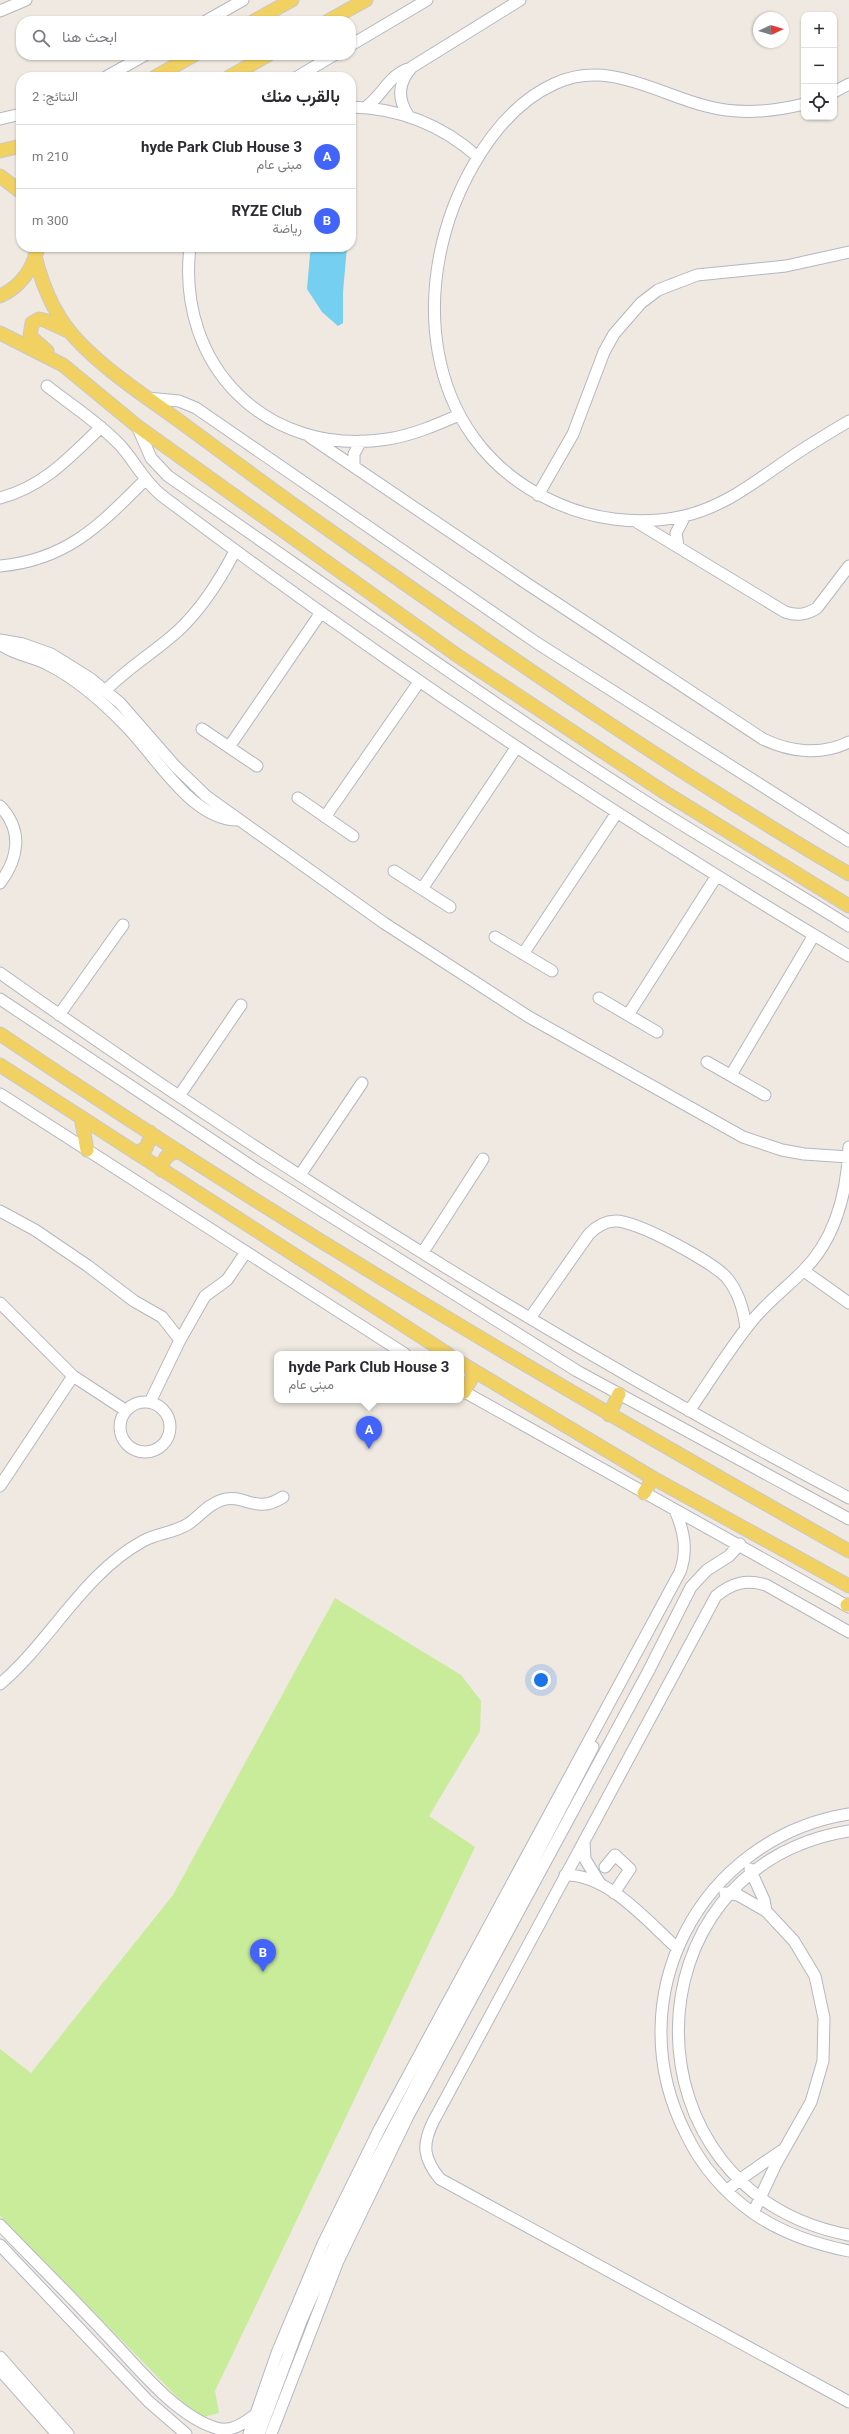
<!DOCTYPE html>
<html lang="ar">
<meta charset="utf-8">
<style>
body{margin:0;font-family:Roboto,Vazirmatn,sans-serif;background:#f7f7f7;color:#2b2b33;direction:rtl}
.controls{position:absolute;right:12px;top:12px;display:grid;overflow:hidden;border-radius:8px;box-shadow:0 1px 3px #0004}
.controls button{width:36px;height:36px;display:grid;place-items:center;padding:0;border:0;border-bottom:1px solid #e1e1e2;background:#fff;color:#2b2b33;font:20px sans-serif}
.compass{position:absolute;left:753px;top:12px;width:36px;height:36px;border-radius:50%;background:#fff;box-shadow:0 1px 3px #0004;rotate:86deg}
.you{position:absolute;left:541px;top:1680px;width:14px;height:14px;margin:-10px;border:3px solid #fff;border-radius:50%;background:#1a73e8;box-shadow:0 0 0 6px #1a73e833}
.badge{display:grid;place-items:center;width:26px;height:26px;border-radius:50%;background:#4264fb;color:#fff;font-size:13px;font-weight:700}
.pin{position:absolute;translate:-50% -33px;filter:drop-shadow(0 1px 2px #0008)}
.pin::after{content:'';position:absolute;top:21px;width:14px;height:12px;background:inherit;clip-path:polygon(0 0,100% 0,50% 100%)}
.popup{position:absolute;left:274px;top:1351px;width:190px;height:52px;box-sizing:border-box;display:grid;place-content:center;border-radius:8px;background:#fff;filter:drop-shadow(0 1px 3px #0005);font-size:13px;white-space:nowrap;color:#7c7c81}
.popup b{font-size:15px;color:#2b2b33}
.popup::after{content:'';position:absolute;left:50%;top:100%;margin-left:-8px;border:8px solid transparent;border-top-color:#fff}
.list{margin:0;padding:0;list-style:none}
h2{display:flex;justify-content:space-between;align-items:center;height:52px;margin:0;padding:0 16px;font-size:17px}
h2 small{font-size:13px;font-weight:400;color:#7c7c81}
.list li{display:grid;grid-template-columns:26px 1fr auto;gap:12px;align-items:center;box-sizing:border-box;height:64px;padding:0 16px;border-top:1px solid #e1e1e2}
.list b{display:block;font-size:15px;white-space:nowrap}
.list p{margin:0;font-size:13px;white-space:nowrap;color:#7c7c81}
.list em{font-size:13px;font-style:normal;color:#7c7c81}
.icon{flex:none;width:22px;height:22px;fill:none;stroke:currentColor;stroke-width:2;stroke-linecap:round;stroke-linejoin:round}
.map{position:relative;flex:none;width:849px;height:2434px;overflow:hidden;direction:ltr}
.search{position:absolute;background:#fff;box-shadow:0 1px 3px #0004;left:16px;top:16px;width:340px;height:44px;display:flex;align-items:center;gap:10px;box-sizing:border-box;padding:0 14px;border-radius:16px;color:#7c7c81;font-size:15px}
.panel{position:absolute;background:#fff;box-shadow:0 1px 3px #0004;left:16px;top:72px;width:340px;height:180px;border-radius:16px;direction:rtl}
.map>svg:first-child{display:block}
.pitch{fill:#c9ec9a}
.water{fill:#75cff0}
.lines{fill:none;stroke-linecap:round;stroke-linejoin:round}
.minor-casing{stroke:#b4b7c1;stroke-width:13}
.major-casing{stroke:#c9c9c9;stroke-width:15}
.minor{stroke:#fff;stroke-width:11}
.major{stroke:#f2d163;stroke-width:13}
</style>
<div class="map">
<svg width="849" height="2434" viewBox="0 0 849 2434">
<rect width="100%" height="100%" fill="#efe9e1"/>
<!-- pitch -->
<path class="pitch" d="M335,1598L461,1675L481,1701L480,1731L429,1816L475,1847L215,2391L219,2413L203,2417L182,2402L0,2216V2049L31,2073L173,1895Z"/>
<!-- water -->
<path class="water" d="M314,247H347L343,292V323L338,326L322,312L307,289L310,254Z"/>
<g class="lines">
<defs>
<path id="minor" d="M0,11L26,0
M206,21L243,0
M351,45L427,0
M106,77L145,55
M297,77L334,55
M834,92L849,84
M804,104C772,112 739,115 706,106C655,93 608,59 554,84C519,100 493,131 474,164C408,278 419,438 550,500C591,520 639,526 684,516C723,507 752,484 784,462C805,447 827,434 849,421
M351,107C399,108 442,125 478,157
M366,107C383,95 390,73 411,68
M408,115C397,98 398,83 412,67L520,0
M0,119L21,114
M190,247C176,366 267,458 388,439C413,435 436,425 459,415
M47,386C71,405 98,422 119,444C135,461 142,479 161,495C383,663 611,814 849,956
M147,398L179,401L196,408L537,643L849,841
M137,426L151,458L168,476C326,585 481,697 643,800C710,843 781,883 849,926
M310,437L526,583L763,739C790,752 821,756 849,742
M354,466V454L361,441
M538,495L573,434L604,352L614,334L641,303L658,290L697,275L786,266L849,252
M0,498C43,487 70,457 101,427
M635,521L785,612C797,616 806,615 817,608L849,566
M678,546L676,533L685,516
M0,566C67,560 100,525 145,480
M0,640L23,644L51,654L91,679L120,703L175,766L206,796L384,923L529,1017L743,1137L782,1150L804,1154L849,1157
M0,644C14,655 32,656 47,664C77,679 103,702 126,726C156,756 192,821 239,820
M106,690C130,666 155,652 179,630C203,607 220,580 235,551
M202,729L257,766
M229,747L320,614
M298,798L353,836
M0,806C23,830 19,858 0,883
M325,817L419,682
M394,871L450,907
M422,889L516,748
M495,937L552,971
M523,954L616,814
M0,973C270,1164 557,1343 849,1498
M599,998L657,1032
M0,999L257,1170L577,1371L849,1519
M59,1015L123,925
M628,1015L716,877
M707,1062L765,1095
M731,1075L814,935
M0,1094L405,1354
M179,1096L241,1005
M300,1175L362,1083
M0,1211L35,1230L88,1266L134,1301L162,1317L180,1340
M423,1252L483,1159
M804,1271L849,1303
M0,1303L73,1376L125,1410
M530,1318L589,1234C596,1227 605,1221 615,1221C636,1220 713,1262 727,1278C739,1293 744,1310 746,1329
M461,1390L849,1607
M120 1427a25 25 0 1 1 50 0a25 25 0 1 1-50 0Z
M150,1402L180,1340L205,1296L227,1280L246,1252
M689,1411C710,1381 729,1349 752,1321C767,1302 785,1289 802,1272C836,1239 847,1193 849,1147
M0,1486L73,1376
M849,1632L766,1585C746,1579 732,1583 716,1596L433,2122C422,2145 423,2158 440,2179L849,2402
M0,1684C51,1641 83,1574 143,1541C157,1533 174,1533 188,1524C199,1517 208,1504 222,1500C245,1493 255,1515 283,1497
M849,1814C700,1838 616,1998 686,2134C701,2165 725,2193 753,2213C782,2233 814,2244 849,2251
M849,1831C622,1868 621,2192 849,2235
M584,1842L585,1859L599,1882
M605,1867L615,1855L630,1869L614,1893
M750,1869L764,1900L766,1911
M565,1875C608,1874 647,1921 677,1948
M725,1893L738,1895L766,1911L794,1941L815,1976L824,2018L823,2061L811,2102L776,2164L753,2213
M727,2191L739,2180L781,2151
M0,2225C35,2261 70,2296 104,2332C134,2363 175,2416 216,2428C231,2433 244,2423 255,2415
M0,2245L148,2401L186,2434
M0,2357L68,2434
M0,2370L57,2434
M249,2434L277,2353L323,2244L380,2128L680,1572C688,1550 684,1531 675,1510
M259,2434L301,2321L351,2209L593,1747
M271,2434L338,2261L408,2116L648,1672L691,1587L707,1570L729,1556L740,1544"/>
<path id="major" d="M254,21L292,0
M328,21L366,0
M155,77L194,55
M229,77L268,55
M0,151L21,146
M0,176L21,192
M35,256C43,289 56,319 80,343C108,372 145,396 178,420C228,457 278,494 329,530C498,650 670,769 849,874
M0,296C20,287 33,269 38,247
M0,333L63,365L137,426L458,656L664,792L849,906
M47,351L30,336L32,323L39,319L44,320L68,331
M0,1034C275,1220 560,1388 849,1551
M0,1065L448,1354
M81,1117L87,1150
M136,1153L146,1148L150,1138V1132
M161,1170C163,1158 169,1152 180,1152
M461,1363L653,1478L849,1586
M464,1392L475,1372
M609,1415L619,1394
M644,1493L653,1478
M847,1605H849"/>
</defs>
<!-- minor casing -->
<use href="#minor" class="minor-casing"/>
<!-- major casing -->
<use href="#major" class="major-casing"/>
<!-- minor -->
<use href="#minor" class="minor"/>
<!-- major -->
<use href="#major" class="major"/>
</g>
</svg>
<div class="controls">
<button>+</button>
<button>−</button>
<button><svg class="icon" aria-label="locate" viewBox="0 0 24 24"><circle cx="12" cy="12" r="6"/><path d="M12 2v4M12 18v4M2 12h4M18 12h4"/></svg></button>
</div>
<svg class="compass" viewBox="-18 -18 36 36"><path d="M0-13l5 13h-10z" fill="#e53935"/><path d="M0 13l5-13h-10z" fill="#7c7c81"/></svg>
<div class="you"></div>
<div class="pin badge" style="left:369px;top:1449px">A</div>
<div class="popup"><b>hyde Park Club House 3</b>مبنى عام</div>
<div class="pin badge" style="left:263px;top:1972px">B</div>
<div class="search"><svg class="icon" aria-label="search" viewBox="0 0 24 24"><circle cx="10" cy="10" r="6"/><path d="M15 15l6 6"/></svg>ابحث هنا</div>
<section class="panel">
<h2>بالقرب منك<small>النتائج: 2</small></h2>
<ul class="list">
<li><span class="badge">A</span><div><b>hyde Park Club House 3</b><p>مبنى عام</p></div><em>210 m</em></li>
<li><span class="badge">B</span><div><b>RYZE Club</b><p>رياضة</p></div><em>300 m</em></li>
</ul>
</section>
</div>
